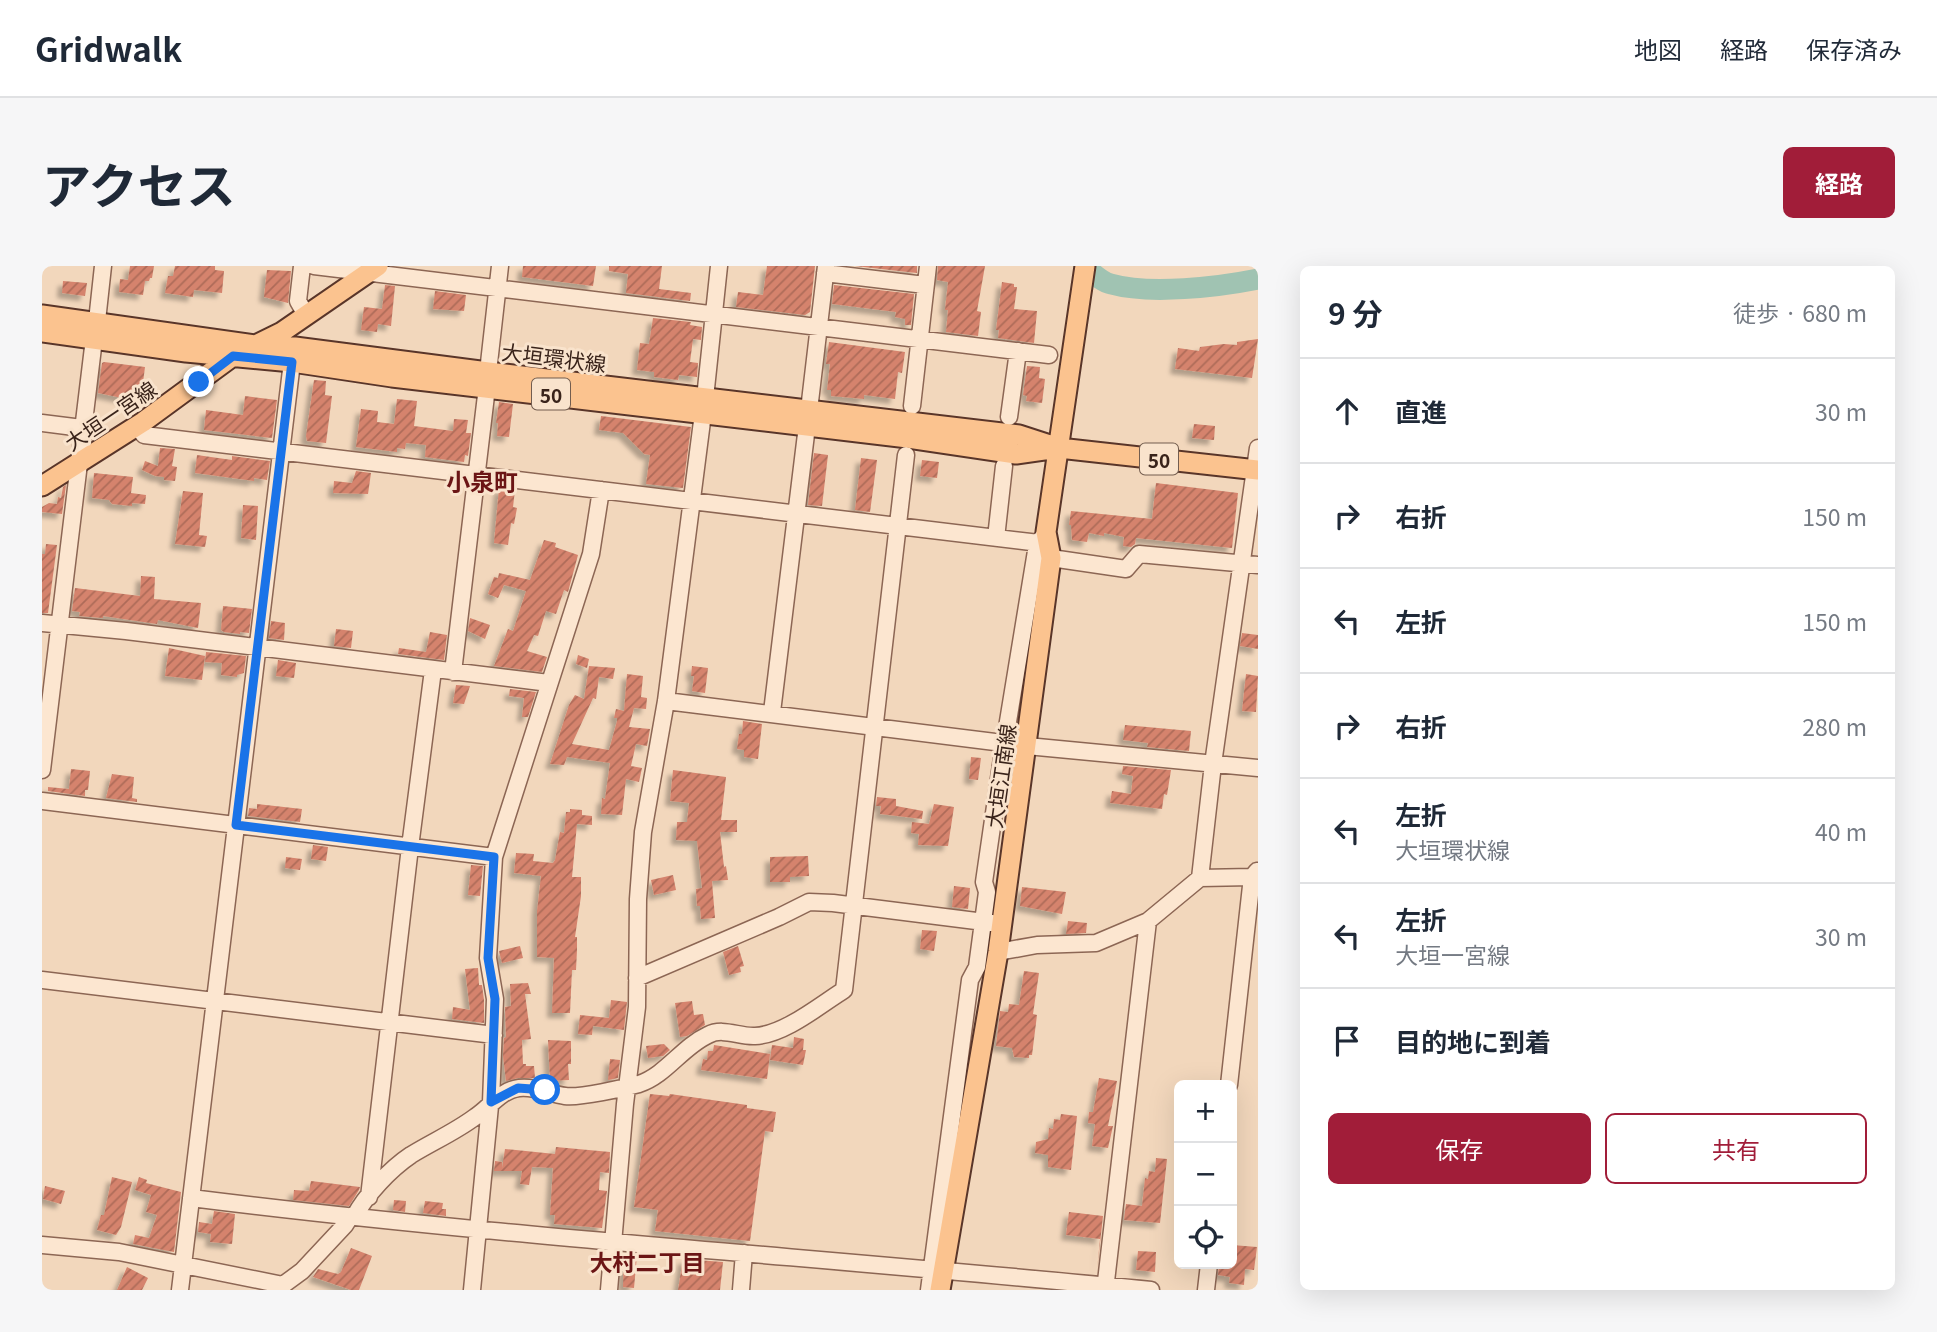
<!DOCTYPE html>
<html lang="ja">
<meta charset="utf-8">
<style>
body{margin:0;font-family:Georgia,"Noto Sans JP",serif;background:#f6f6f7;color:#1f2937}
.controls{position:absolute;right:21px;bottom:21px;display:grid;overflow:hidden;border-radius:10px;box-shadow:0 7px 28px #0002}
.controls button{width:63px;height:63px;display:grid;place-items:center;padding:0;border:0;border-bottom:2px solid #e0e1e3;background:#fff;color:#1f2937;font:35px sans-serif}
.stop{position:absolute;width:21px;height:21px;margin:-16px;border:5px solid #1a73e8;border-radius:50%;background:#fff}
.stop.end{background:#1a73e8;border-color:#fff;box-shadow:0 2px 7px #0008}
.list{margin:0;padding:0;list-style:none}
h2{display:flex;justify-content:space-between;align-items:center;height:91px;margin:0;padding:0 28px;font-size:30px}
h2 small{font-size:23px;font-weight:400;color:#747a83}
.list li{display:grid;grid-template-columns:46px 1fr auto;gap:21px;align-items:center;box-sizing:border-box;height:105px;padding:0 28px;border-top:2px solid #e0e1e3}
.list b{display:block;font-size:26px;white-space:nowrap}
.list p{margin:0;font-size:23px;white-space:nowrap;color:#747a83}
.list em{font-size:23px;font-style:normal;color:#747a83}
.actions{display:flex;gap:14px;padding:21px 28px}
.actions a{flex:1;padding:16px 0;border:2px solid #a11d39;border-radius:10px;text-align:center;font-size:24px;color:#a11d39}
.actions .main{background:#a11d39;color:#fff}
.icon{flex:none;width:38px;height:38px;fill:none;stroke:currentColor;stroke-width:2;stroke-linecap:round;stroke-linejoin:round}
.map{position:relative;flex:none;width:1216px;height:1024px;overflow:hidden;border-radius:10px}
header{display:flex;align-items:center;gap:42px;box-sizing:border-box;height:98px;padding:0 35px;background:#fff;border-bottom:2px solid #e0e1e3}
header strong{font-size:33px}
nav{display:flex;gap:38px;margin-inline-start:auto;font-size:24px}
.intro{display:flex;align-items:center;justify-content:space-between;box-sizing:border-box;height:168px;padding:0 42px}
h1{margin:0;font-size:49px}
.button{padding:18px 32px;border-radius:10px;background:#a11d39;color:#fff;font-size:24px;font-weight:700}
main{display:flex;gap:42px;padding:0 42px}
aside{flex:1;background:#fff;border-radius:10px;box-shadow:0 7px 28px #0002}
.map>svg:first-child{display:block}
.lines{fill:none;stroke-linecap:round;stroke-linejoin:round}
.river{stroke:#a0c3b2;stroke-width:21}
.building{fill:url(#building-hatch);filter:url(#shadow)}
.minor-casing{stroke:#8c6654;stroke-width:19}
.major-casing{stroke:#593529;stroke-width:23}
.minor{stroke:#fce6d0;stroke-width:16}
.major{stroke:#fbc38f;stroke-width:19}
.route{stroke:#1a73e8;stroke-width:9}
.labels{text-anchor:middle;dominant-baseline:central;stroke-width:6;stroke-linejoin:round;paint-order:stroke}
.shield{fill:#f9e3cc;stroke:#735d4f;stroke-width:2}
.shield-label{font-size:19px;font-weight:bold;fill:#39231a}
.street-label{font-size:21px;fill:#39231a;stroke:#f9e3cc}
.neighbourhood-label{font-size:23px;font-weight:bold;fill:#6b1515;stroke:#f9e3cc}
.quarter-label{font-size:24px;font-weight:bold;fill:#6b1515;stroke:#f9e3cc}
</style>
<header>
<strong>Gridwalk</strong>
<nav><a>地図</a><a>経路</a><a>保存済み</a></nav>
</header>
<div class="intro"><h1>アクセス</h1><a class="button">経路</a></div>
<main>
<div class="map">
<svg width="1216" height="1024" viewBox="0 0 1216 1024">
<defs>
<pattern id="building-hatch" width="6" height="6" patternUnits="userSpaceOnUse" patternTransform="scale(1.75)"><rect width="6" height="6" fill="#d5836d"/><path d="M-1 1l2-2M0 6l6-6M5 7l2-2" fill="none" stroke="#ae6b59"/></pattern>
<filter id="shadow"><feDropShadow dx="-5" dy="5" stdDeviation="2" flood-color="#0004"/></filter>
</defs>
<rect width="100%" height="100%" fill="#f2d7bc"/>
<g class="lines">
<!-- river -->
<path class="river" d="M1042,0C1050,6 1059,16 1069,18C1108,29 1176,21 1216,13"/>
</g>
<!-- building -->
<path class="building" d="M88,0H112L110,12H108L107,15H103L101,29L77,26L78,13L86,14Z
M133,0H173V4L182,5L180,27L152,24L151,31L123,27L126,10H131Z
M481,0H554L551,20L480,11Z
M567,0H620L617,23L649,27L648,35L584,27L586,8L567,5Z
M725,0H773L768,46L763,49L694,41L696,26L721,29Z
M813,0H875V7Z
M896,0H943L935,45L939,46L936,70L904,66L906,44H903L906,16L895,14Z
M225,4L249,5L246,37L222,31Z
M21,15L45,17L43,30L20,27Z
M960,16L972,18V21H975L972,43L995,45L992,77L956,72L957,64H954Z
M343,19L353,20L349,60L336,58L335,66L319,64L322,41L340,43Z
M792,19L872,28L869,59H863V53L853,51L854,46L790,38Z
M393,25L424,29L422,45L391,43Z
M611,52L649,56L648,59L660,61L659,74L651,73L648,96L656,97L655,111L637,109L636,114L612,111V106L595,104L598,77L607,78Z
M1216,73L1210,112L1133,103L1136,82L1157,85L1158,81L1182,78L1195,79V76Z
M787,76L863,86L860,107L856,106L853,133L822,129V133L789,130V124H785L788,98H784Z
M62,96L103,101L99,132L86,130L85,133L56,127L60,97Z
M985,100L998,101L997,112L1003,113L1000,137L984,135L985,130L981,129Z
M272,114L284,115L283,129L290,130L284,177L265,175L264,170Z
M203,130L235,134L230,172L162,164L164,144L201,149Z
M355,133L375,135L372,160L411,165L412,153L426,154L424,167H429L426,190L423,189L422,196L383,191L384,179L364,177L363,183L355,182V186L314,181L319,143L336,145L335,156L352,158Z
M457,136L471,138L467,171L455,170L456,157H454Z
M559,150L649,161L641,222L604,218L608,189L602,188L581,167L557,164Z
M1152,158L1173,160L1172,174L1150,172Z
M118,182L133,183L130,200L135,201L133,215L122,214V211L113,210L100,204L103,195L116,200Z
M772,187L786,189L780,240L766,239Z
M155,189L190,194V190L228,195L225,214L212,212V215L153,207Z
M819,192L835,194L828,246L813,244Z
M880,194L897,196L895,212L878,210Z
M314,205L329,207L326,228L291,227L292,215L310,217Z
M52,207L91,211L89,227L104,229L103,238L90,237V240L70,238L67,234L50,232Z
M1114,217L1196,227L1190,282L1094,272L1093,278L1089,281L1081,280L1082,271L1062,267V270L1047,267L1045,276L1030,274L1029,259H1027L1029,245L1110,253Z
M24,219L20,248L0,246V241L7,237L15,238L16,231L19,232L21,221Z
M457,222L473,224L471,241L475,242L472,258L469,257L466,279L452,277Z
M141,225L161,227L157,269L165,270L163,281L133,278Z
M201,239L216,240L214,274L199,272Z
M502,274L514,277L513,281L536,289L526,326L522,324L514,348L504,345L496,370L492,369L485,385L505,391L500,406L452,400L466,363L471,365L484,325L462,319L456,332L446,328L452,311L456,312L457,307L488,314Z
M4,278L15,279L6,347H0V288H3Z
M99,310L113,311L112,333L159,337L156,362L116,354L115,358L61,350V352L37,350L38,346L30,345L33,322L98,330Z
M181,340L210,343L207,367L198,366V368L182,366L179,364Z
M428,352L448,359L443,373L426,365Z
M229,355L243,357L242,374L227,372Z
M294,363L311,365L309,382L292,380Z
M388,366L405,369L402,394L356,388L357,382L384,386Z
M1200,367L1216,369V383L1198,380Z
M127,382L163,390L160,414L123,410Z
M164,386L204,390L202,407L195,409V411L179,409L180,397L163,396Z
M536,389L547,393L545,402L534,398Z
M236,394L254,397L252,412L234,410Z
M547,400L573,402L571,413L557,411L554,433L551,432L530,478L567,484L575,455V452H572L574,443L582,445L585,408L601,410L599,431L605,432L604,443L592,442L587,461L608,463L605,480L594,478L589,500L600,502L597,516L584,513L580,549L559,548L560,532L563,533L568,497L525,491L522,499L508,498L527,439L533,429L542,433Z
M650,400L666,402L663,427L650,425L652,410H649Z
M1204,408L1216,410L1214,446L1200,445Z
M414,419L428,420L422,438L411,437Z
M468,423L494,426L486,451H480L482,432L467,430Z
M701,455L720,458L716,493L702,491V484L695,483L697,468H700Z
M1083,459L1149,465L1147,485L1105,481L1106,477L1081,474Z
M929,491L939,492L936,514L927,513Z
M1081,500L1129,504L1125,529L1122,528L1120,543L1068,537L1070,525L1089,528L1091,510L1080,508Z
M29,503L48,505L46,524H43V530L6,525V521L27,523Z
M631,504L684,511L679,554H695V566H678L682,601L684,600L686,614L670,615L673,652L659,653L658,640H655L654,623L660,622L655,575L634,574L635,556H645L647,537L628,535Z
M70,508L92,511L90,532L95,533V536L64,532Z
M835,531L854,533V540L881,545L880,553L838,548L839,540H834Z
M215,538L260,543L258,556L206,550L207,542L215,543Z
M892,538L912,541L906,580L876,579L877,568L869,567L870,556L887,558Z
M528,543L540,544V549L550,550V559L535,558L530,611H539V630L533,671H535V684L534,704H530L528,747H510L512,692L495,691V645L499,610L472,607L474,587L492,588L491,595L511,597L513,594L518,566L522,567L524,546H528Z
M271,579L286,581L284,595L269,593Z
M766,590L767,610L748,611V616H728V591Z
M244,591L260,593L258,604L243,602Z
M429,599L441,600L438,630L426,629Z
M631,609L634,624L612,629L609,614Z
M912,620L928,622L926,643L910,641Z
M980,621L1024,626L1020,648L978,640Z
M1026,655L1045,657L1044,667L1024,668Z
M880,664L895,665L892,685L878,683Z
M478,680L481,692L460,697L457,685Z
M696,680L702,700L698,701L699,706L687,709L681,686Z
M436,702L437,719H440L442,734V757L410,753L411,741L428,744L423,703Z
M982,705L997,707L991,748L995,749L990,789H987V792L972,791L970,782L954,780L958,745L966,746L967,738L977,739Z
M486,717L489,728H483L489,773L480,774L481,798H484V800H492L493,812H476L464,815L461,790L462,772L464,771L463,741L469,740L468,718Z
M569,734L585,736L582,764L551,760L550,769L536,768L538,749L567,752Z
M650,735L652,749L661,748L663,759L645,770L638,771L633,737Z
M752,771L762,773L761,784H764L761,799L728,794L730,779L751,782Z
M506,774L529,775V798H526L527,814L508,815Z
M622,778L628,784L621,790L606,792L604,780Z
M672,779L728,788L725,813L659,804L661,793L665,794L666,785H671Z
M568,793L578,794L576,812L566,814Z
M1057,812L1075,815L1066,860H1071L1066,882L1050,880L1053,858L1046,857L1047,846H1051Z
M608,828L627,830L628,828L705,839V842L734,846L731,866L723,865L708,975L613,965L616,944L592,941Z
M1019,848L1035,850L1029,904L1006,901V889L993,887L994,876L1006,873L1007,862L1011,863L1012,853L1018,854Z
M514,881L568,886L567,907L558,906L557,924L565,925L560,962L512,958L513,949H508L511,902L490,901L487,919L478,918L480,905H452L453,895L460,896V902L463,883L513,888Z
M1114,892L1125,893L1118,957L1082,954L1084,938L1100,940L1103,912L1106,913L1107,905L1113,906Z
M70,911L90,916L79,961L74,969L55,964L59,949H62Z
M97,911L105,914L104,917L139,926L132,986L91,978L93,969L107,972L115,949L104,946L109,929L93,924Z
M269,915L318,921L317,924L307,940L251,934L252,924L267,925Z
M3,920L23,925L19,938L1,933Z
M352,934L364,935L363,946L351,944Z
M383,935L401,937L400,943H404V950L381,947Z
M172,945L193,948L190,978L168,976L169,968L156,966L157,956L170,958Z
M1027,946L1061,950L1055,1005L1058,973L1024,969Z
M1190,979L1215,981L1212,1004L1203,1003L1202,1019L1187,1017L1188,1011L1176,1009L1177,999L1190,1000Z
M309,982L330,990L317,1024H309L271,1011L276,1003L296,1008L299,1006Z
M1096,985L1114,986L1113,1006L1094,1004Z
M582,987L595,989L592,1022L581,1021Z
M641,993L681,996L678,1024H636Z
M85,1001L106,1012L100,1024H75Z"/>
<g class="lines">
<defs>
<path id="minor" d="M260,0L256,35L264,49
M272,0L1007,89
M783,7L883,19
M55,55L61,0
M446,106L458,0
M870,140L886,0
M767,144L784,0
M967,151L976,85
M0,157L40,162
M95,160L102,169L997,277
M954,272L962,200
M1009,292L1084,303L1097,288L1216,299
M0,357L84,365L507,417
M411,406L445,121
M624,435L985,480L1216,502
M730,446L765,160
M0,504L52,73
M0,535L452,591
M1158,612L1171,498L1216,182
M956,686L995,679L1054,677L1106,655L1158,612L1210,611
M595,712L737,651L767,636L791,637L950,657
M0,714L452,769
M1187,819L1210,611L1215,605
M449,836L453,733L446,692L452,591L549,288L559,224
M327,931L368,581L391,404
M149,932C468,972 789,992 1109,1024
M312,951C324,929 348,903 369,889C390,876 413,866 433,851C447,842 459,824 477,822C493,820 508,828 523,830C538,832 582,822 597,818C624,809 640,781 666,769C681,761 697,771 713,770C742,769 778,739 802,724L864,189
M0,979L77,986L241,1019L260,1005L303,959L308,951
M138,1024L250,96
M430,1024L448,840
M567,1024L583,838L595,741L596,633L601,566L624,435L663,132L677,0
M699,1024L702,987
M887,1024L928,714L935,701L945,626L942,616L960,492L995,279L1003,268
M1063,1024L1106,655
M1164,1024L1167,998"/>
<path id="major" d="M0,49L214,79L253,81L446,106L977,169L1017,182L1216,204
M0,66L144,86L250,96L350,111L866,172L974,188L1009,183
M0,220L101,156L191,90L240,66L336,0
M898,1024L956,686L1009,292L1004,266L1043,0"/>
</defs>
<!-- minor casing -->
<use href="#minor" class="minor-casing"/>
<!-- major casing -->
<use href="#major" class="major-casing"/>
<!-- minor -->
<use href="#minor" class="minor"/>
<!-- major -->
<use href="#major" class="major"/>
</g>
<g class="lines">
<!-- route -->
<path class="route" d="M157,116L191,90L250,96L194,559L452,591L446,692L453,733L449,836L476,822L503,824"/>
</g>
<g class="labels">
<!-- shield labels -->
<g class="shield">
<rect x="490" y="112.5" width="38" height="31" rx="5"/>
<rect x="1098" y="177.5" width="38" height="31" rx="5"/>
</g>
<g class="shield-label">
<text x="509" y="128">50</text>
<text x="1117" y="193">50</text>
</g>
<!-- street labels -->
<g class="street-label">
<text transform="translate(512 91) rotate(7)">大垣環状線</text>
<text transform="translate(68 149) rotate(-34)">大垣一宮線</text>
<text transform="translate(958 510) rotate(-82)">大垣江南線</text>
</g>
<!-- neighbourhood labels -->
<g class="neighbourhood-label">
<text x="605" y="995">大村二丁目</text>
</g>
<!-- quarter labels -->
<g class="quarter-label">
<text x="440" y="214">小泉町</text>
</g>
</g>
</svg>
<div class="controls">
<button>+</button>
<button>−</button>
<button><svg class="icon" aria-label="locate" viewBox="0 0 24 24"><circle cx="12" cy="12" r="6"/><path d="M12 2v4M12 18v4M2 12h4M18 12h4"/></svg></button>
</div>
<div class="stop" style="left:503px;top:824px"></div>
<div class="stop end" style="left:157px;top:116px"></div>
</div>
<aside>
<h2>9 分<small>徒歩 · 680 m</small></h2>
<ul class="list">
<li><svg class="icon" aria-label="ahead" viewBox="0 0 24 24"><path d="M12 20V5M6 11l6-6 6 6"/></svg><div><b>直進</b></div><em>30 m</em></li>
<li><svg class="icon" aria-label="right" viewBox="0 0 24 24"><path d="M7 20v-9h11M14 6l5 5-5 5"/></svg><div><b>右折</b></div><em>150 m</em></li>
<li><svg class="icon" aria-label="left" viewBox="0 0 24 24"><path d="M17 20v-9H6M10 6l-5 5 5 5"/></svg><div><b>左折</b></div><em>150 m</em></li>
<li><svg class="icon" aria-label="right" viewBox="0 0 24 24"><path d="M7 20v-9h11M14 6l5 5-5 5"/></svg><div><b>右折</b></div><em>280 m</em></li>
<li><svg class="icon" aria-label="left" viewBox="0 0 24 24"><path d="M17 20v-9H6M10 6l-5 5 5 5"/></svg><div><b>左折</b><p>大垣環状線</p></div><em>40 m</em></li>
<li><svg class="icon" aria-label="left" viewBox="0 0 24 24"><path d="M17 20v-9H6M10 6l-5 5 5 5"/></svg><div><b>左折</b><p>大垣一宮線</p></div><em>30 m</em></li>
<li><svg class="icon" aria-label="arrive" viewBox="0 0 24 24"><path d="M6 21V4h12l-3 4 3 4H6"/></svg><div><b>目的地に到着</b></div></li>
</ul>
<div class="actions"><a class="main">保存</a><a>共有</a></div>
</aside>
</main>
